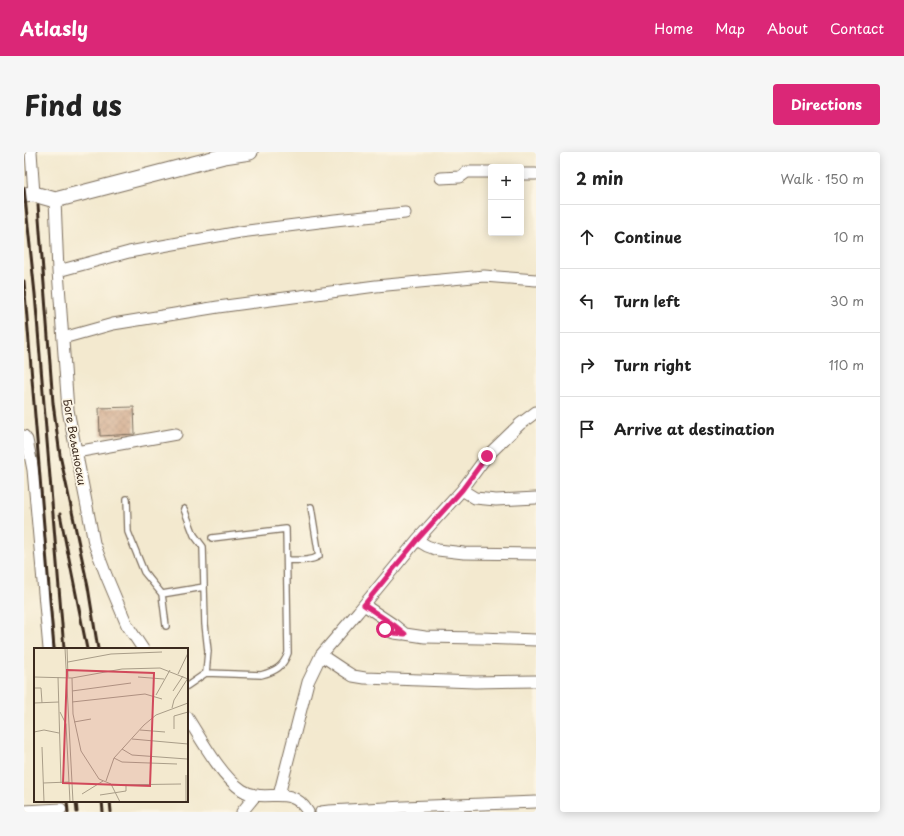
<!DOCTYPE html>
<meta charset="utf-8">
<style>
body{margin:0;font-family:"Playpen Sans",sans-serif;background:#f6f6f6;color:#222}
.controls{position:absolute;right:12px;top:12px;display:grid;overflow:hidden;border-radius:4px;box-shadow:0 2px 10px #0003}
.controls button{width:36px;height:36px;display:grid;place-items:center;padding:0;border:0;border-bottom:1px solid #e0e0e0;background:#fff;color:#222;font:20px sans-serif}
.stop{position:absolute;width:12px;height:12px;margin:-9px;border:3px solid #db2777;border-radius:50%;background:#fff}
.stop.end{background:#db2777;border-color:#fff;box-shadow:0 1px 4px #0008}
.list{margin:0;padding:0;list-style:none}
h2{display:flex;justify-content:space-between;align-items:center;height:52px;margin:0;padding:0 16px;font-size:17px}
h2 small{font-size:13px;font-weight:400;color:#767676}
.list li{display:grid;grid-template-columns:26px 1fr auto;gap:12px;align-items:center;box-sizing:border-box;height:64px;padding:0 16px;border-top:1px solid #e0e0e0}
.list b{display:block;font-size:15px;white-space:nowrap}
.list em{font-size:13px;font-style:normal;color:#767676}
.icon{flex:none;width:22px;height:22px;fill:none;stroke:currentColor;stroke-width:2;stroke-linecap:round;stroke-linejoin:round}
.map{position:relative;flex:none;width:512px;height:660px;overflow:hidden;border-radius:4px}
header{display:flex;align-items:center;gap:24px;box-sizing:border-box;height:56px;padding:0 20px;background:#db2777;color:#fff}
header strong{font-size:19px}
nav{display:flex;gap:22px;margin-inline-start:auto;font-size:14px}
.intro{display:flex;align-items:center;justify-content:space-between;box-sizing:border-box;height:96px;padding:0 24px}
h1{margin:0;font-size:28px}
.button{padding:10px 18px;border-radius:4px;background:#db2777;color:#fff;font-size:14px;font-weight:700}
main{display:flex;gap:24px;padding:0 24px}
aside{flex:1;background:#fff;border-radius:4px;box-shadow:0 2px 10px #0003}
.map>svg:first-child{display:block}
.building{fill:url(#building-cross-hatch)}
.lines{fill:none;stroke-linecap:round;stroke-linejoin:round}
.lane-casing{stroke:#7b6d5c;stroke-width:8}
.street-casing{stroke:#7b6d5c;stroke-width:13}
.secondary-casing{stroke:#7b6d5c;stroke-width:17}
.lane{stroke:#fff;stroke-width:5.5}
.street{stroke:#fff;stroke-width:11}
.secondary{stroke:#fff;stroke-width:15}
.rail{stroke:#3b2a1e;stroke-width:3}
.route{stroke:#db2777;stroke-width:5}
.labels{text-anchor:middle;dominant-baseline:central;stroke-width:3.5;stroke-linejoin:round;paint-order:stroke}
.street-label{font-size:11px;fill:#3b2a1e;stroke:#fcf5e5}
.inset-road{fill:none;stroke:#a99d88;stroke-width:1}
.view{fill:#d1495b;fill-opacity:0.15;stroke:#d1495b;stroke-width:2}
.inset-edge{fill:none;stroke:#3b2a1e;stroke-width:2}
</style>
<header>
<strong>Atlasly</strong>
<nav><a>Home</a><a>Map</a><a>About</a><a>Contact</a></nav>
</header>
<div class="intro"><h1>Find us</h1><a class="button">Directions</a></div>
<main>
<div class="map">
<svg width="512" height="660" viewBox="0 0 512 660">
<defs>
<pattern id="building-cross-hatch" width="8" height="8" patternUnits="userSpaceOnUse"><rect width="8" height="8" fill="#cb9d7d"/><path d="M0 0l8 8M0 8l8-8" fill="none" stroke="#a68066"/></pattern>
</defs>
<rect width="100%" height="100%" fill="#fcf5e5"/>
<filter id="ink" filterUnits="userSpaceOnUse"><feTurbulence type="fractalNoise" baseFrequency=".025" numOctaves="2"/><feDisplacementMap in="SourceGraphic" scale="8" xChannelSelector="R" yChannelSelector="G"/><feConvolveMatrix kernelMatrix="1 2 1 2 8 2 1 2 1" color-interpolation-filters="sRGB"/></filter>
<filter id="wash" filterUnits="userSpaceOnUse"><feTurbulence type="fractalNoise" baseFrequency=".012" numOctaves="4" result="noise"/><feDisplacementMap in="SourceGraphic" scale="16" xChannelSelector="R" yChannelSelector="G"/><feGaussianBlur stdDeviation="0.9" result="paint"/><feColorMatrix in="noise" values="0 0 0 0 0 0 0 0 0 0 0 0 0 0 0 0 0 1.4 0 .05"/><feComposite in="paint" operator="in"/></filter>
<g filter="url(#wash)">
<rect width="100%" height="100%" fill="#f3e9cf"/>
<g id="blocks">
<!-- building -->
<path class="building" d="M110,255L111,282L76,284L75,256Z"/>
</g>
</g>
<g filter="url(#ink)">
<use href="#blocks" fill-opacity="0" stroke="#7b6d5c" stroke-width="1"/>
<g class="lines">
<defs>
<path id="lane" d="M103,347L104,380L120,420L138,442L180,435
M160,357L170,383L179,395L181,472L184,499L182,521L163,534
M263,408C273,408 286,410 295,404L287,355
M138,442L142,474
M182,521L237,523C252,519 259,515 264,501L262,377L188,386"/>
<path id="street" d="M7,0L10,42
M497,22H512
M417,26L436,25L443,20H467
M31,48L34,119L44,258L67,375L70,391L82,423L103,473L119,497
M34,119L105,100L216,80L311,68L381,61
M39,186L89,172L194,155L352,134L460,124L512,128
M0,284L3,288L9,318L25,497
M52,300L152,282
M438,338L451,346L472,348L512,346
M393,388L403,394L414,398L440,401L512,402
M340,453L370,473L381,482L401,485L456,486L512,488
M361,477L370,481L378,482
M297,503L318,517L329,524L341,526L451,530L512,529
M163,565C177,587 197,624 218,638C241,653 266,630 284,660
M255,643L284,530L297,503L334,460L393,388L438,338L463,304L496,272L512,260
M0,659L37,657
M218,660L231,644L233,643
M297,660L305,659L380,655L512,650"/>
<path id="secondary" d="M0,43L10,42L31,48L200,4L226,0"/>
</defs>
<!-- lane casing -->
<use href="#lane" class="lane-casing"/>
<!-- street casing -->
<use href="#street" class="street-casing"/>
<!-- secondary casing -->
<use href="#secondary" class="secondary-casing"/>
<!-- lane -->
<use href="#lane" class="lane"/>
<!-- street -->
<use href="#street" class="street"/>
<!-- secondary -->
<use href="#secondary" class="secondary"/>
<!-- rail -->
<path class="rail" d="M0,36L11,142L40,497
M14,53L29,251L36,303L64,435L74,497
M0,129L30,497
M36,362L63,497
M43,649L44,660
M52,649L53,660
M78,649L79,660
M86,649L87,660"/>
</g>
</g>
<g class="lines" filter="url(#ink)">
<!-- route -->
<path class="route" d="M361,477L370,481L381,482L370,473L340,453L393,388L438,338L463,304"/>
</g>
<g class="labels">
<!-- street labels -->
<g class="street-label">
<text transform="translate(51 290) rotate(80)">Боге Вељаноски</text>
</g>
</g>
<!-- overview -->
<g transform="translate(10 496)">
<rect width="154" height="154" fill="#f3e9cf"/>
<path class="inset-road" d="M31,0L39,154M33,0L34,29M34,14L77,6L128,4M144,26L154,5M0,29L38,30L88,21L126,20L154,31M24,29L27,135M104,29L130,31M38,30L39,66L47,103L65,131L77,136L86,154M1,40H7L8,55M38,43L97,35M139,43L149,28M122,47L136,22M38,54L111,46L128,51M0,55L25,54M138,60L140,52L154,30M26,64L32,76L36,154M40,74L57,71M140,81V68L154,64M106,82L131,84M0,84L10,82L25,85M98,91L154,96M8,99L10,154M88,101L98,107L153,111M80,110L88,114L143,116M72,133L80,110L110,77L122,67L154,55M9,135L35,134M77,137L147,136M48,146L69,133M66,147L92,143V136M152,154V127"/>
<path class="view" d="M33,22L120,25L116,138L29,135Z"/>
<rect width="154" height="154" class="inset-edge"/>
</g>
</svg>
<div class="controls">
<button>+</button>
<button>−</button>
</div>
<div class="stop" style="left:361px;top:477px"></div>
<div class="stop end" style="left:463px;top:304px"></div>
</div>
<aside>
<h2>2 min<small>Walk · 150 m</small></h2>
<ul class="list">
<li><svg class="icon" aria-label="ahead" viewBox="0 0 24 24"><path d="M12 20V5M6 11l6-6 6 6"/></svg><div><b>Continue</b></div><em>10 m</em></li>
<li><svg class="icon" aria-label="left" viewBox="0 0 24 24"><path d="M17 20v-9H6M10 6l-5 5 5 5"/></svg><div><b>Turn left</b></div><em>30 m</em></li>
<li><svg class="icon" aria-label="right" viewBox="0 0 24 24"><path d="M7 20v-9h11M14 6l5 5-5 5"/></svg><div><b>Turn right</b></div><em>110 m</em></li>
<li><svg class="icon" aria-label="arrive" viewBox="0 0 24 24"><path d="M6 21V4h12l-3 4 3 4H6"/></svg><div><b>Arrive at destination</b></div></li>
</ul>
</aside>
</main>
